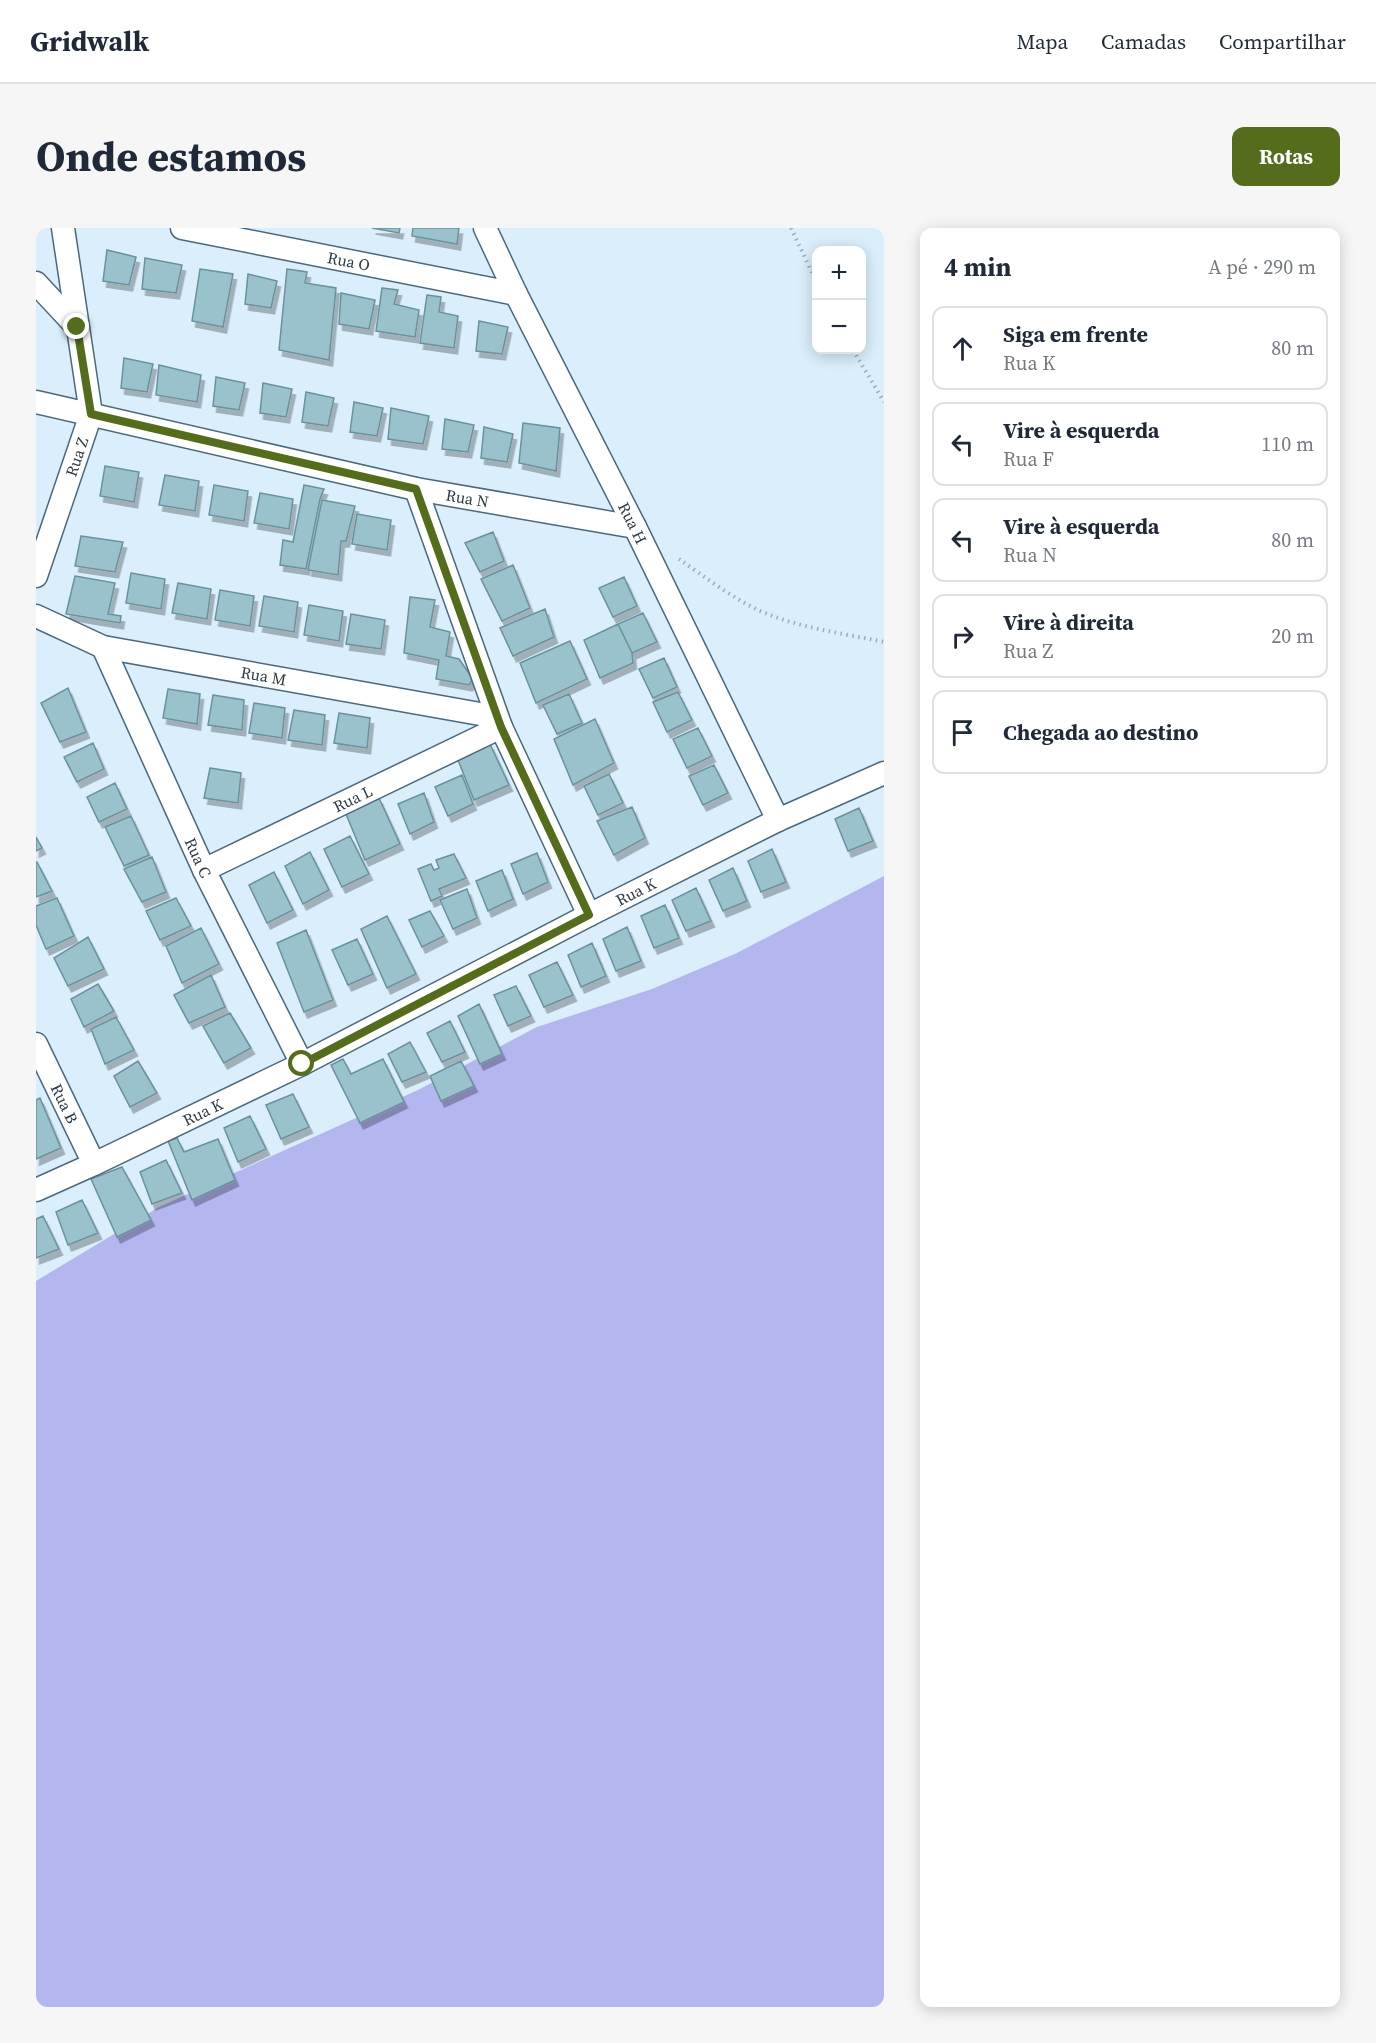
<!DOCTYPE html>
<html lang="pt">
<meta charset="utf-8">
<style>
body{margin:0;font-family:"Source Serif 4",serif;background:#f6f6f7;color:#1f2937}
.controls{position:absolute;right:18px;top:18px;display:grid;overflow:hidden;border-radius:12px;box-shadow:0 3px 15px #0003}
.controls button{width:54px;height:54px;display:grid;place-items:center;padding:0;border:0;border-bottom:2px solid #e0e1e3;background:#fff;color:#1f2937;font:30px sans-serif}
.stop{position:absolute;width:18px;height:18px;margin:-14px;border:4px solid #546c1c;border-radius:50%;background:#fff}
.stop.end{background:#546c1c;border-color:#fff;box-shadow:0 2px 6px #0008}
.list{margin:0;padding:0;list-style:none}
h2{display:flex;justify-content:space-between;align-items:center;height:78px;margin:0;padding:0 24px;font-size:26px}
h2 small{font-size:20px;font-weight:400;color:#747a83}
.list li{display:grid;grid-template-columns:39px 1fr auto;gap:18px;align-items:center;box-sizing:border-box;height:84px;margin:0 12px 12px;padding:0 12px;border:2px solid #e0e1e3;border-radius:12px}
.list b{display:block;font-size:22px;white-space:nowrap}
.list p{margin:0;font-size:20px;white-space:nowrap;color:#747a83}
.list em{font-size:20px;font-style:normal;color:#747a83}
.icon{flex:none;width:33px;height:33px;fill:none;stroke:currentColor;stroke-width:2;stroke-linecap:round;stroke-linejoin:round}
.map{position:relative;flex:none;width:848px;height:1779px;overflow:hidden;border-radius:12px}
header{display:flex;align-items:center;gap:36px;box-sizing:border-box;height:84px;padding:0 30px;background:#fff;border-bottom:2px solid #e0e1e3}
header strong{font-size:28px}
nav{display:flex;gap:33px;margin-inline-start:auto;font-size:21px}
.intro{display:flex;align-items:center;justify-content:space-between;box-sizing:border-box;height:144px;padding:0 36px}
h1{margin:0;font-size:42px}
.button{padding:15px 27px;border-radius:12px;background:#546c1c;color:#fff;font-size:21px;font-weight:700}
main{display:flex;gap:36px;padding:0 36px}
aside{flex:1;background:#fff;border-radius:12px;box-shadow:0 3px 15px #0003}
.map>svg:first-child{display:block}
.green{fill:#b4b6f0}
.building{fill:#99c2cd;stroke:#6a929c;stroke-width:1.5;filter:url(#shadow)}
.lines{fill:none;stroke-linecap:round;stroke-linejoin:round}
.minor-casing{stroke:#4b687c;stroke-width:25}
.path{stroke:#9caeb9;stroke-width:4;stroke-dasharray:1.5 4.5;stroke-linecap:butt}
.minor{stroke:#fff;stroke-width:22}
.route{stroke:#546c1c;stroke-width:8}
.labels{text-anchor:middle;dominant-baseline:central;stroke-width:4.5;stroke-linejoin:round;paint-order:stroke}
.street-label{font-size:16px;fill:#2e3b44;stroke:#fff}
</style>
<header>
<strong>Gridwalk</strong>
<nav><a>Mapa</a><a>Camadas</a><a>Compartilhar</a></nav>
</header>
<div class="intro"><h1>Onde estamos</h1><a class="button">Rotas</a></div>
<main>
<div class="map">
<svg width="848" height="1779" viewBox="0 0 848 1779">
<defs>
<filter id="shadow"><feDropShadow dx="3.5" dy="6" stdDeviation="0" flood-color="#0004"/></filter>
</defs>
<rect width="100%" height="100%" fill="#daeefb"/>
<!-- green -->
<path class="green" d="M848,648V1779H0V1053L123,979L382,862L501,799L616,761L701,725Z"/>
<!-- building -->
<path class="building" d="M336,0H364L363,5Z
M377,0H423L421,16L376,8Z
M71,22L100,29L93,57L67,53Z
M109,30L146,37L140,65L106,61Z
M164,41L197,46L187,99L156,93Z
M251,41L271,44L269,55L300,60L293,132L243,122Z
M212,46L241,53L235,80L209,76Z
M346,60L362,62L358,76L383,82L379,109L340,103Z
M305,65L339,72L333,101L303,96Z
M391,67L405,69L403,84L422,88L418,120L384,115Z
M443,93L472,99L466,126L440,123Z
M88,130L117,136L111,164L85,160Z
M123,137L165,147L161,174L120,167Z
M180,149L209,155L203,182L177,178Z
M227,155L256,161L250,189L224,185Z
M270,164L298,170L292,198L266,194Z
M318,174L347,180L341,208L314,204Z
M355,180L393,188L387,216L352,211Z
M409,191L438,197L432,224L406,221Z
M487,195L524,200L520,243L483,235Z
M448,199L477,206L471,234L445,230Z
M69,238L103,244L98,274L64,268Z
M129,247L163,253L159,283L123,277Z
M178,257L212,263L208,293L173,287Z
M268,257L288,261L284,271L270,341L244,337L247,312L257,314Z
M224,265L257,271L253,301L218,295Z
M286,272L319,278L310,313H305L302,347L272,342Z
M321,286L355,292L351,322L316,316Z
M457,304L468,333L444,344L429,315Z
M45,308L87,314L79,344L39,338Z
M477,337L494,380L466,393L445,351Z
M95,345L129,351L125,381L90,375Z
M39,348L79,355L72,386L85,388L84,395L30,386Z
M588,349L601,378L577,389L563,360Z
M142,355L175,361L171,391L136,385Z
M184,362L218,368L214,398L179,392Z
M228,368L262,374L258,404L223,398Z
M374,369L399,372L394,399L414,404L410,428L423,431L437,451L433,457L400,451L403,432L368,425Z
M273,377L307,383L303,413L268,407Z
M509,381L518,409L477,428L464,400Z
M607,385L621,414L596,425L582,396Z
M315,386L349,392L345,421L310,416Z
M582,396L596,425L597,435L564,450L548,412Z
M534,413L551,451L500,475L484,435Z
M628,430L641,459L617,470L603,441Z
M32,460L50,504L24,514L5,475Z
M132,461L164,466L161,496L127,490Z
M642,464L656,492L631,504L617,474Z
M533,466L546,495L521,506L507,477Z
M177,467L208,472L206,502L172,497Z
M218,475L249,480L246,510L213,505Z
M258,482L289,487L286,517L252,512Z
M303,485L334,490L331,520L298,515Z
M559,491L578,535L537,557L518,511Z
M662,500L676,528L651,540L637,511Z
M57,515L68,541L41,554L28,529Z
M454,516L473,557L438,572L422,532Z
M678,537L692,565L667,577L653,548Z
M174,540L205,545L202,575L168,570Z
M573,546L587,575L562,587L548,558Z
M426,547L437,576L412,588L399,559Z
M79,555L91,581L63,594L51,569Z
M388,565L398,594L374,606L362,576Z
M343,570L364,616L329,632L310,586Z
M596,579L609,610L578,627L561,593Z
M823,580L837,613L812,623L799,591Z
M95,588L113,627L88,638L69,599Z
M314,608L333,646L306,659L288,621Z
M0,609L6,620L0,623Z
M736,621L750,654L725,664L712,633Z
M274,624L293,662L267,676L249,638Z
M501,625L512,654L487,666L475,636Z
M418,626L430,650L403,661L406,668L395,673L382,641L395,636L398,642L403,640L400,632Z
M116,629L130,664L106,674L88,641Z
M1,634L16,663L0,669V635Z
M697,640L711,673L687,683L673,652Z
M466,642L477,671L452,683L440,653Z
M238,644L257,682L231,695L213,657Z
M660,660L675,693L650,703L636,672Z
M431,661L441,690L417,701L404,672Z
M21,670L38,708L10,721L0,697V678Z
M140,670L155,698L124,712L110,683Z
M629,677L643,710L618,720L605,688Z
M394,683L408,708L386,719L373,692Z
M351,688L380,746L351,760L325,701Z
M591,699L605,733L580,743L567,711Z
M165,700L183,736L146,755L130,718Z
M270,702L297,772L268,784L241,715Z
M52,709L68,741L32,758L18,730Z
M321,711L337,746L312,757L296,722Z
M556,715L570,748L545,759L532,727Z
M521,734L537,767L508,779L493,747Z
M175,747L189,779L153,795L138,767Z
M62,756L78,783L48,799L35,771Z
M480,758L495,788L472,798L458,767Z
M443,776L466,826L444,836L422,788Z
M194,785L215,820L188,835L167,798Z
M80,789L98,822L69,836L55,801Z
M414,793L429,824L406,834L391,805Z
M374,814L390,844L366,854L352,826Z
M307,831L315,846L347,831L368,874L324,895L295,837Z
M102,833L121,865L94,879L78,848Z
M425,833L438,858L405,873L394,848Z
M257,866L273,899L245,911L230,877Z
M4,870L25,920L0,931V872Z
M214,888L230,921L202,934L188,900Z
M141,910L148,924L182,911L199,952L156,972L132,913Z
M130,932L146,965L116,976L104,944Z
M86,939L115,992L81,1009L55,951Z
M46,972L62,1005L32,1017L20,984Z
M7,988L23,1021L0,1030V991Z"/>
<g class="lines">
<defs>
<g id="minor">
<path id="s1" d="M146,0L480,66"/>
<path id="s2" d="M449,0L480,66L599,299L742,592"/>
<path d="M0,55L41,99"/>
<path id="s3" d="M0,174L380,261L599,299"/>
<path d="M380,261L465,499L553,687"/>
<path id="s4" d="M0,348L55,186L27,0"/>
<path id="s5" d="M0,388L67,419L461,489"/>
<path id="s6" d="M67,419L168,642L266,836"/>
<path id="s7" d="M168,642L465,499"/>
<path id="s8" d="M0,816L58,936"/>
<path id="s9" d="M0,962L58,936L266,836L553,687L742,592L848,545"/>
</g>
</defs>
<!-- minor casing -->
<use href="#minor" class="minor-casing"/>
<!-- path -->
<path class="path" d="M755,0L780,53
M817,122L848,174
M643,331C669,349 704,376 734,387C771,401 810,406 848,414"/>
<!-- minor -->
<use href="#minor" class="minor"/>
</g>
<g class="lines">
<!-- route -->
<path class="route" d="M41,99L55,186L380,261L465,499L553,687L266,836"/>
</g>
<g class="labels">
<!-- street labels -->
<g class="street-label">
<text stroke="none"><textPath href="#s1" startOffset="170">Rua O</textPath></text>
<text stroke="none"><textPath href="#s4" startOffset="126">Rua Z</textPath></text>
<text stroke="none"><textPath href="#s3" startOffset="442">Rua N</textPath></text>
<text stroke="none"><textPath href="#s2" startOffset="330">Rua H</textPath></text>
<text stroke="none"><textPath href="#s5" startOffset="237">Rua M</textPath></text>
<text stroke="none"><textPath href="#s7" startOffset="165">Rua L</textPath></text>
<text stroke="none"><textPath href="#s6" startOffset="231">Rua C</textPath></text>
<text stroke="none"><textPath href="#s9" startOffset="670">Rua K</textPath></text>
<text stroke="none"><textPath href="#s8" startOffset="66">Rua B</textPath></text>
<text stroke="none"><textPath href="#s9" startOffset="184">Rua K</textPath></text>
</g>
</g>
</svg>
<div class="controls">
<button>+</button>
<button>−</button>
</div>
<div class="stop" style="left:266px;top:836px"></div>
<div class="stop end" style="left:41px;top:99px"></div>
</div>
<aside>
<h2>4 min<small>A pé · 290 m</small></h2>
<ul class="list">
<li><svg class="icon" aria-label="ahead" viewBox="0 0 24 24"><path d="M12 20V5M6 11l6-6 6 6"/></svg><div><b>Siga em frente</b><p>Rua K</p></div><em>80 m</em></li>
<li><svg class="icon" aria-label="left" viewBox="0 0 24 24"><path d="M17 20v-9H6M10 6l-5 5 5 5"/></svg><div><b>Vire à esquerda</b><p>Rua F</p></div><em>110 m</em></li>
<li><svg class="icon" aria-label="left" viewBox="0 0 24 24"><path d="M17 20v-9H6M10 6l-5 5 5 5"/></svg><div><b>Vire à esquerda</b><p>Rua N</p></div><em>80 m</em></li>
<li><svg class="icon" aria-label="right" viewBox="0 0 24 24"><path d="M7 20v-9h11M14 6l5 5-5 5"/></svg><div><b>Vire à direita</b><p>Rua Z</p></div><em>20 m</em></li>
<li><svg class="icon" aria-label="arrive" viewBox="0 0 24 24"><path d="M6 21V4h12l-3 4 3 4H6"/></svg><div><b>Chegada ao destino</b></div></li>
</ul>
</aside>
</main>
